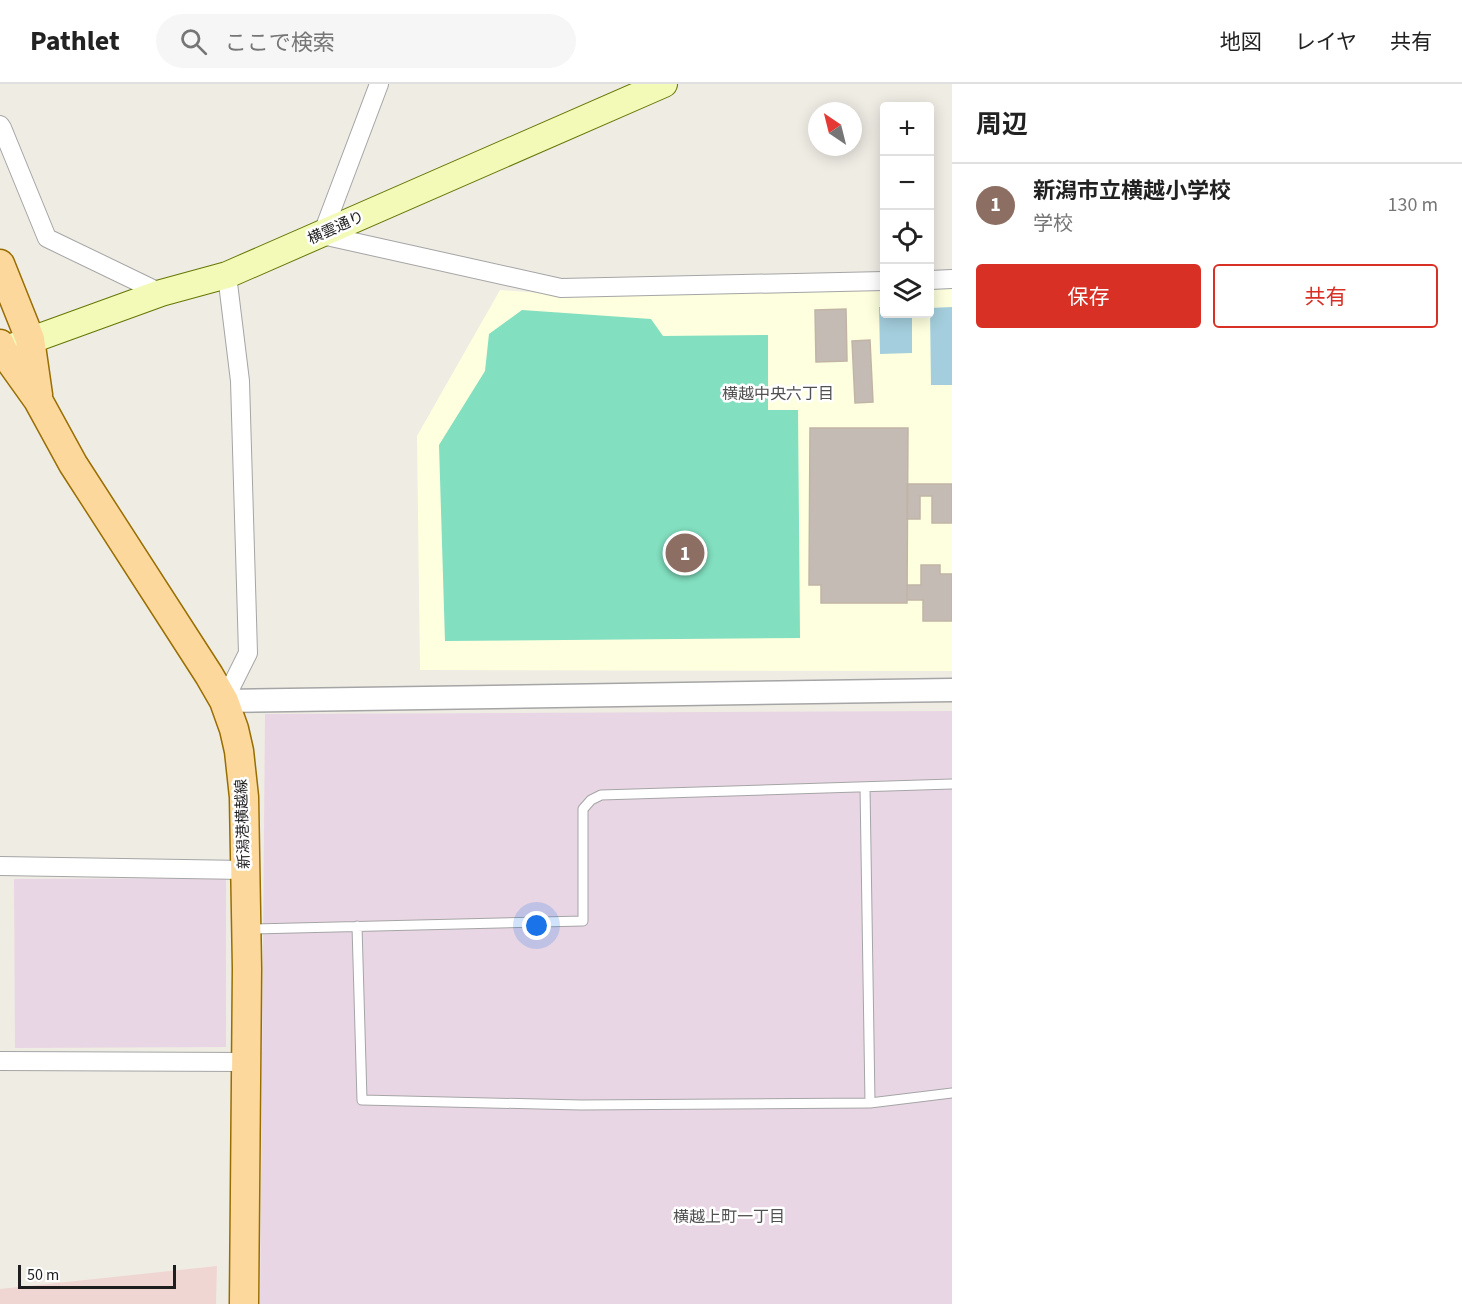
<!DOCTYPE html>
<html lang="ja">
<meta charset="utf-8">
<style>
body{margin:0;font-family:"Source Sans 3","Noto Sans JP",sans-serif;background:#f6f6f6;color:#222}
.controls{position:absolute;right:18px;top:18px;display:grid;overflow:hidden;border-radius:6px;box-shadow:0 3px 15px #0003}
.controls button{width:54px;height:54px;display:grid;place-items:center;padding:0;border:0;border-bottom:2px solid #e0e0e0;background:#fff;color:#222;font:30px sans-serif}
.compass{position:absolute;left:808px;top:18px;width:54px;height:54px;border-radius:50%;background:#fff;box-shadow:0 3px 15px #0003;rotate:325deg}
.scale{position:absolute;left:18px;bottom:15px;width:158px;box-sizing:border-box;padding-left:6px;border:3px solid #1e1e1e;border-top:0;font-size:16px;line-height:21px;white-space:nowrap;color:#1e1e1e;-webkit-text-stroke:4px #fff;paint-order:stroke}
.you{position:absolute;left:537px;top:842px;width:21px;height:21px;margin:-15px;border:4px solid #fff;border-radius:50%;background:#1a73e8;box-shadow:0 0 0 9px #1a73e833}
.badge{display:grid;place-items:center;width:39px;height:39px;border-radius:50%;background:#d93025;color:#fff;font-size:20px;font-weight:700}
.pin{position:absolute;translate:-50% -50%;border:3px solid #fff;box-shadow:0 2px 6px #0006}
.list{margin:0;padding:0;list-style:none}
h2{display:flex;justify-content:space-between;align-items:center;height:78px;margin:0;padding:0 24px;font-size:26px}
h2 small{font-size:20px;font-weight:400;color:#767676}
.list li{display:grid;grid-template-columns:39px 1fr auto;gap:18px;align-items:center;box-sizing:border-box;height:84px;padding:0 24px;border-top:2px solid #e0e0e0}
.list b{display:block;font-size:22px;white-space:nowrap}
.list p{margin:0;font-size:20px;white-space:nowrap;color:#767676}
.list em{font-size:20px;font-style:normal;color:#767676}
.actions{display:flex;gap:12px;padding:18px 24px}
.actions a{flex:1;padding:14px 0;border:2px solid #d93025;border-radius:6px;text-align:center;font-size:21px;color:#d93025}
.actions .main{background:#d93025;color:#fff}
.icon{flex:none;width:33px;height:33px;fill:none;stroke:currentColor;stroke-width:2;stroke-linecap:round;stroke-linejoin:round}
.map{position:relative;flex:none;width:952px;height:1220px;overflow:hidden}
header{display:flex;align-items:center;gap:36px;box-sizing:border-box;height:84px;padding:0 30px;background:#fff;border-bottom:2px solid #e0e0e0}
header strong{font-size:28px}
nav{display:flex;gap:33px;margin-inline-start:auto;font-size:21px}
.search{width:420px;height:54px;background:#f6f6f6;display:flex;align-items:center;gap:15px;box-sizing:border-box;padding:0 21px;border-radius:33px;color:#767676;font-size:22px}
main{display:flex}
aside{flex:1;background:#fff}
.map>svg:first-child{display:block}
.commercial{fill:#f0d6d3}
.industrial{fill:#e9d6e4}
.education{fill:#fdffde}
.pitch{fill:#82dfc0}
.water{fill:#a4cedd}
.building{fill:#c4bcb4;stroke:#c1b4a7;stroke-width:1.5}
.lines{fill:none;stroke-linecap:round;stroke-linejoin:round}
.service-casing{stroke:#a5a5a5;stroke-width:11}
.minor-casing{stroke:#a5a5a5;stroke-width:20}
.tertiary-casing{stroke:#a5a5a5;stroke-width:25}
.secondary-casing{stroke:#647704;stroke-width:28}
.primary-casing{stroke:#996e00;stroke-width:31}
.service{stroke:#fff;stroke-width:9}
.minor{stroke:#fff;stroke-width:18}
.tertiary{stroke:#fff;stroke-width:22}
.secondary{stroke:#f3fab8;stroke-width:26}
.primary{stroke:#fcd89c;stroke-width:28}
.labels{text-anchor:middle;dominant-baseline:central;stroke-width:5;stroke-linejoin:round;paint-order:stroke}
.street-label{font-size:15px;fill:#1e1e1e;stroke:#fff}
.neighbourhood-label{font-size:16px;fill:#515151;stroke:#fff}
</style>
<header>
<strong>Pathlet</strong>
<div class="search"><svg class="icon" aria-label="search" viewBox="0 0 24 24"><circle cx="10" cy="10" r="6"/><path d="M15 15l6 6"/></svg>ここで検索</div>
<nav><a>地図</a><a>レイヤ</a><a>共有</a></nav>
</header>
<main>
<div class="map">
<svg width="952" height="1220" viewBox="0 0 952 1220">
<rect width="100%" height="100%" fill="#efece4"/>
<!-- commercial -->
<path class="commercial" d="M217,1182L216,1220H0V1205Z"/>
<!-- industrial -->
<path class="industrial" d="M952,627V1220H260L265,630Z
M226,794V963L15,964L14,795Z"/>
<!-- education -->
<path class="education" d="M952,202V587L420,586L417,352L500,206L552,210L884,204V230H930V203Z"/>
<!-- pitch -->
<path class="pitch" d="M522,226L651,235L663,252L768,251V326H798L800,554L445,557L439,361L485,287L489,250Z"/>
<!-- water -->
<path class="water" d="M879,223H884V230H912V269L880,270Z
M952,223V301H931L930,224Z"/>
<!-- building -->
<path class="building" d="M846,225L847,277L816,278L815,226Z
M870,256L873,318L855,319L852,257Z
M810,344H908L907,519H821V501H809Z
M907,400H952V439H932V412H920V435H907Z
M921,481H940V490H952V537H923V516H907V501H921Z"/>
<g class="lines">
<defs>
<path id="service" d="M865,703L870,1019
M357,842L362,1016L581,1021L870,1019L952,1009
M249,845L583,837V725L591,716L601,711L952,700"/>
<path id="minor" d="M379,0L322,151L561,204L884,197
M0,41L2,44L47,154L161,209
M930,196L952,195
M224,617L248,569L240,297L227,191
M0,782L245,786
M0,977L246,978"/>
<path id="tertiary" d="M224,617L952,606"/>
<path id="secondary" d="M12,263L161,209L227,191L664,0"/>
<path id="primary" d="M0,180L30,255L38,311
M0,260L3,267L38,316L73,380L209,591L224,617L234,645L239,667L244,713L247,885L244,1220"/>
</defs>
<!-- service casing -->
<use href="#service" class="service-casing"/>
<!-- minor casing -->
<use href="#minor" class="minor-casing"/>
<!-- tertiary casing -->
<use href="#tertiary" class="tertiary-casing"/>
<!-- secondary casing -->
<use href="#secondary" class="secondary-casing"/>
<!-- primary casing -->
<use href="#primary" class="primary-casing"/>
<!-- service -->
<use href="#service" class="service"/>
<!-- minor -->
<use href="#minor" class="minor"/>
<!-- tertiary -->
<use href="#tertiary" class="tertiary"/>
<!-- secondary -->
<use href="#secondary" class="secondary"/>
<!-- primary -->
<use href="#primary" class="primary"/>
</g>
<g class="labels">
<!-- street labels -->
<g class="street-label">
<text transform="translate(336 144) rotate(-24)">横雲通り</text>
<text transform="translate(243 740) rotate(-92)">新潟港横越線</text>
</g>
<!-- neighbourhood labels -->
<g class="neighbourhood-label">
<text x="778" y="310">横越中央六丁目</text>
<text x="729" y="1133">横越上町一丁目</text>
</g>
</g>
</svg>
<div class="controls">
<button>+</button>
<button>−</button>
<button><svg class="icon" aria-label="locate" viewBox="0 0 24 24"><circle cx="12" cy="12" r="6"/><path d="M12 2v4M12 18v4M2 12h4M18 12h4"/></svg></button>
<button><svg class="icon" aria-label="layers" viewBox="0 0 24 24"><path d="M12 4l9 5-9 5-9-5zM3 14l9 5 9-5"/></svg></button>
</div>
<svg class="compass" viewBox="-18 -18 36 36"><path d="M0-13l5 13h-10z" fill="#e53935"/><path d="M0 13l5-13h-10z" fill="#767676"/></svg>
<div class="scale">50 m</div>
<div class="you"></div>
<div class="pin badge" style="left:685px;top:469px;background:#8d6e63">1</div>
</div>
<aside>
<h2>周辺<small></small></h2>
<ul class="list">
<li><span class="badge" style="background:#8d6e63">1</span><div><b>新潟市立横越小学校</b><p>学校</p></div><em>130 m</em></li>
</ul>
<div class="actions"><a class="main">保存</a><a>共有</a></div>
</aside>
</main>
